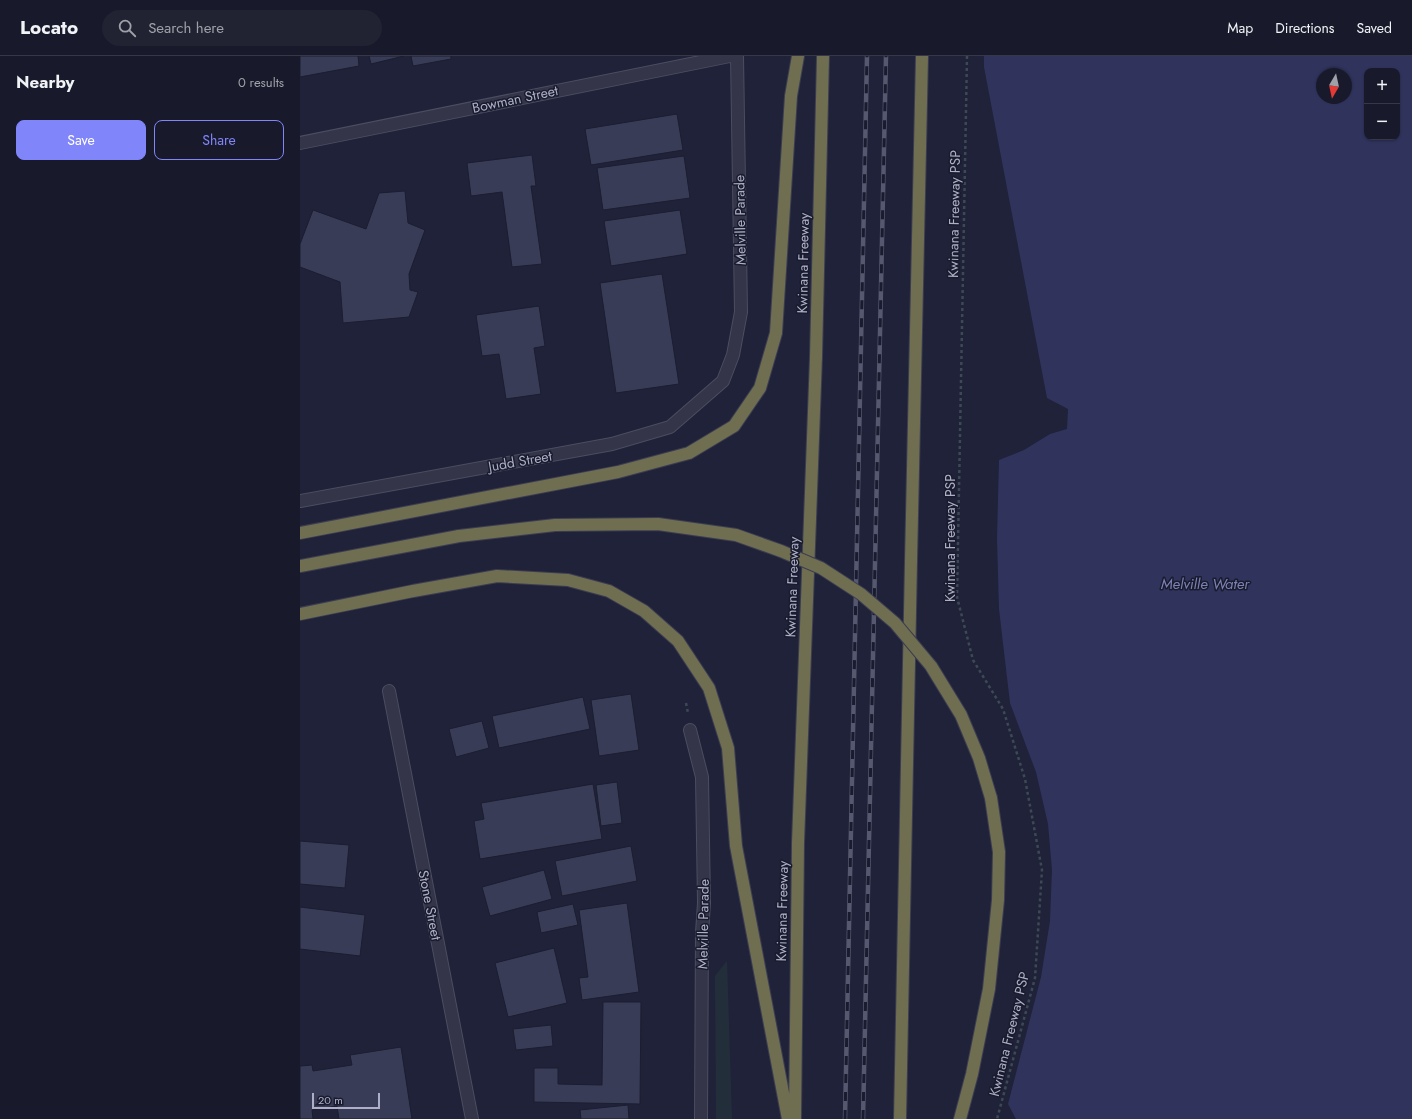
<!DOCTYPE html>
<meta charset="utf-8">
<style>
body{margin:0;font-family:Jost,sans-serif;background:#212333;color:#f1f3f6}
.controls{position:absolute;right:12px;top:12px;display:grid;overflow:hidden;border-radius:8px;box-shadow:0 1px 3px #0004}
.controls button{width:36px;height:36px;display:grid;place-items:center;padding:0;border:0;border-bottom:1px solid #363847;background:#181a2b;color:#f1f3f6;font:20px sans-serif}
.compass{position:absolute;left:1016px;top:12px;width:36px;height:36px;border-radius:50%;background:#181a2b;box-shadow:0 1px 3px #0004;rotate:189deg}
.scale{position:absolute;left:12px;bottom:10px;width:68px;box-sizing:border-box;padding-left:4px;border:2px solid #aeafc6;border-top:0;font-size:11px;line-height:14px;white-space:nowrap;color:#aeafc6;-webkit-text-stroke:3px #191b2e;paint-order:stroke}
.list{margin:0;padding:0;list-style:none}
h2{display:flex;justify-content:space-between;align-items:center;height:52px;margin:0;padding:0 16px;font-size:17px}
h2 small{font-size:13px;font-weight:400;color:#9fa1a9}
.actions{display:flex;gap:8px;padding:12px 16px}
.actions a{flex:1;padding:9px 0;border:1px solid #8085f9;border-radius:8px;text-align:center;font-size:14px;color:#8085f9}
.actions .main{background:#8085f9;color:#fff}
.icon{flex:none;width:22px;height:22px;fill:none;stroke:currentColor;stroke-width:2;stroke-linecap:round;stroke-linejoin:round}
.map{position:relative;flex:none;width:1112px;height:1063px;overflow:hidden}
header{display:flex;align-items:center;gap:24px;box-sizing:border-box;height:56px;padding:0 20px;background:#181a2b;border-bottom:1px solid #363847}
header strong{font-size:19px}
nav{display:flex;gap:22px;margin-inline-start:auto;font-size:14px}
.search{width:280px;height:36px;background:#212333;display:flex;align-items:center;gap:10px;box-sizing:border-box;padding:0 14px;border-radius:22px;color:#9fa1a9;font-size:15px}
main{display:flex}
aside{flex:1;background:#181a2b}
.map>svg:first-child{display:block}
.green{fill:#222f3a}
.water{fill:#30335c;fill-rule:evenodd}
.building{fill:#393c57;stroke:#1b1d30}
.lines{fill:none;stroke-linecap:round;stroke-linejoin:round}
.minor-casing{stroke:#4b4d61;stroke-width:14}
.highway-casing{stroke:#3b3d51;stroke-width:14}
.path{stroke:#3d4a54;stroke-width:2.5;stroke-dasharray:3 3;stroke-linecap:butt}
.minor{stroke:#343549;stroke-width:12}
.highway{stroke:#6f6e51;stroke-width:12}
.rail-casing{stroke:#565870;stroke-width:4.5}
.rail{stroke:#191b2e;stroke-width:3;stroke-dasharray:9;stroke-linecap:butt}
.highway-bridge-casing{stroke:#3b3d51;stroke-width:14;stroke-linecap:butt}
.highway-bridge{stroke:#6f6e51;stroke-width:12}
.labels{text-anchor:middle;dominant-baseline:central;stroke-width:3;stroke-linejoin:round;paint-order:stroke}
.street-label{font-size:14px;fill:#aeafc6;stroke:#191b2e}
.water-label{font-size:15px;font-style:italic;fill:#7d82b3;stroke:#191b2e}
</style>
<header>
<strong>Locato</strong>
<div class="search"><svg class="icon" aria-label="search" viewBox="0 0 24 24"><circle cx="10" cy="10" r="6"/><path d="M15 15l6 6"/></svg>Search here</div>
<nav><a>Map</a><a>Directions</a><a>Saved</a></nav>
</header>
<main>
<aside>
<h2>Nearby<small>0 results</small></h2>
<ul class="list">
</ul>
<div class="actions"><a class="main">Save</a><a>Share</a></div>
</aside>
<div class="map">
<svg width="1112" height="1063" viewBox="0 0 1112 1063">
<rect width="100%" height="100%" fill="#202239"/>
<!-- green -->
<path class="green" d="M427,905L432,1063H416L415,920Z"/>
<!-- water -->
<path class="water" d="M684,0H1112V1063H716L708,1048L741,921L750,865L752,814L748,768L736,716L710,647L699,553L697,483L699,404L724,394L750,378L767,373L768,353L747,342L684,11ZM1067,15H1097V81H1067ZM1022,18H1046V42H1022Z"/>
<!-- building -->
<path class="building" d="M0,0H58L59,10L0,21Z
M69,0H104L71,8Z
M111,0H151V3L113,10Z
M377,58L383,94L291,109L285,73Z
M232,99L236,130H231L242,208L212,211L202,136L171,140L167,107Z
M384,100L390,142L303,154L297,112Z
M105,135L108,167L125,174L109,218L110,234L118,236L109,261L43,267L40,226L0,211V188L13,154L66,173L79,137Z
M380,154L387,198L311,210L304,165Z
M362,218L379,328L316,337L300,227Z
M239,250L245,290L234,292L241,338L206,343L199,298L182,300L176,259Z
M331,638L339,694L299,700L291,644Z
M283,641L290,673L199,692L192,660Z
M182,665L189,692L156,701L149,673Z
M317,726L322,767L301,770L296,729Z
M293,728L302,783L180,803L174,765L184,763L181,747Z
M0,785L49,789L45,832L0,828Z
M331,790L337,825L262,840L255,805Z
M244,814L252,843L190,860L182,831Z
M327,847L339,936L282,944L279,922L288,921L279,854Z
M273,848L278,869L241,877L237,856Z
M0,851L65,859L60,900L0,893Z
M254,892L267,947L208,961L195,907Z
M303,946H341L340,1048L234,1046V1012H258V1028L302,1029Z
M251,969L253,990L216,994L213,973Z
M101,991L112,1063H39L37,1050L12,1054L13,1063H0V1010L12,1009L13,1015L52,1009L50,999Z
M328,1049L329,1063H281L280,1054Z"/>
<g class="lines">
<defs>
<path id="minor" d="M0,87L430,0
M0,445L312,388L370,371L423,325L433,299L441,256L437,0
M89,635L172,1063
M390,674L402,721L404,847L402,877L401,1063"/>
<path id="highway" d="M0,477L318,416L389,397L434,370L460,332L476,277L491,40L498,0
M0,510L159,480
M0,558L113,535L197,520L268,524L309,535L344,555L378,585L409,632L428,692L436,790L488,1063
M495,1063L498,787L516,301L523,0
M600,1063L611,505L622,0
M660,1063L672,1018L689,933L698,844L699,796L691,742"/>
</defs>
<!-- minor casing -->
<use href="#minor" class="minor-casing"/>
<!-- highway casing -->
<use href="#highway" class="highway-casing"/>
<!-- path -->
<path class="path" d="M667,0L657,541L673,604L703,653L725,723L742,814L735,922L697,1063
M386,647L388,657"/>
<!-- minor -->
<use href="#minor" class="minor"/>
<!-- highway -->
<use href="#highway" class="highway"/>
<defs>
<path id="rail" d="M545,1063L567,0
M563,1063L586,0"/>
</defs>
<!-- rail casing -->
<use href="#rail" class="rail-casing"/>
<!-- rail -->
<use href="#rail" class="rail"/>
<defs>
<path id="highway-bridge" d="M159,480L255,469L358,468L436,479L481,495L521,512L561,538L595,567L631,610L661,659L679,702L691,742"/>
</defs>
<!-- highway-bridge casing -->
<use href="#highway-bridge" class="highway-bridge-casing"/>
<!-- highway-bridge -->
<use href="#highway-bridge" class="highway-bridge"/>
</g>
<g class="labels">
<!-- street labels -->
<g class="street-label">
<text transform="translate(215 43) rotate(-12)">Bowman Street</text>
<text transform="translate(654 158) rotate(-89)">Kwinana Freeway PSP</text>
<text transform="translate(440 164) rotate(-91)">Melville Parade</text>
<text transform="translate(503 207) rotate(-89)">Kwinana Freeway</text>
<text transform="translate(220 405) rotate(-10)">Judd Street</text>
<text transform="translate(650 482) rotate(-90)">Kwinana Freeway PSP</text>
<text transform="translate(492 531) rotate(-88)">Kwinana Freeway</text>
<text transform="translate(130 849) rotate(79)">Stone Street</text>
<text transform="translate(482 855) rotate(-89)">Kwinana Freeway</text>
<text transform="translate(403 868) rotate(-89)">Melville Parade</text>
<text transform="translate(709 978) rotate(-76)">Kwinana Freeway PSP</text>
</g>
<!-- water labels -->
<g class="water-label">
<text x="905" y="528">Melville Water</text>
</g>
</g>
</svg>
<div class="controls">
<button>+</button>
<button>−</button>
</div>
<svg class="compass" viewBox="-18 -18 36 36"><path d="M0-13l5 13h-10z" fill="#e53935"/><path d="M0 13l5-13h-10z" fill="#9fa1a9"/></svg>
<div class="scale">20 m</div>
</div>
</main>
